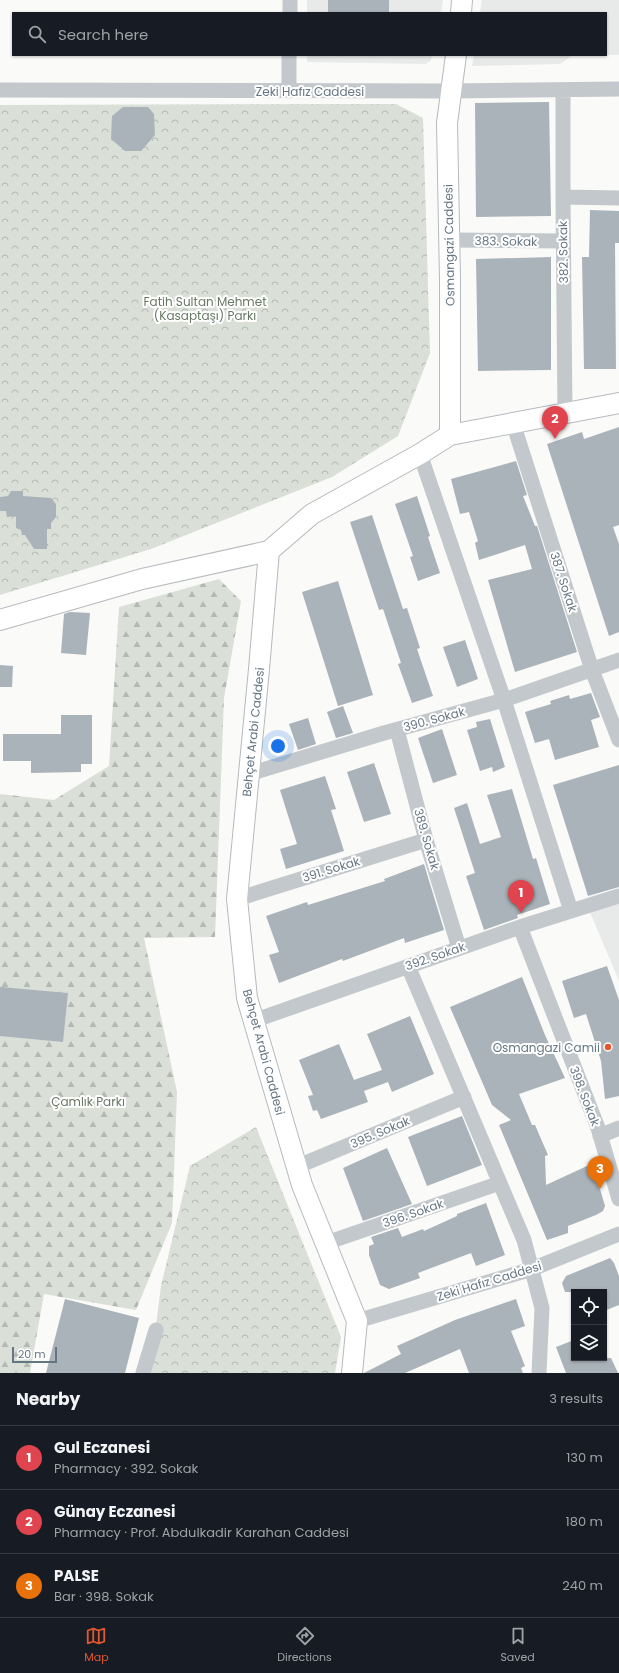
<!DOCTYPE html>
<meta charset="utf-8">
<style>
body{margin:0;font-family:Poppins,sans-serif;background:#20242c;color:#f1f3f6}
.controls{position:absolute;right:12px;bottom:12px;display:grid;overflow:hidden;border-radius:0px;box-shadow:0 1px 3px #0004}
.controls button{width:36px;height:36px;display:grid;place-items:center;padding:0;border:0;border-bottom:1px solid #363941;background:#171b24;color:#f1f3f6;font:20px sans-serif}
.scale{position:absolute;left:12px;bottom:10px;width:45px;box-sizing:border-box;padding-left:4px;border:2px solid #657683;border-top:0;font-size:11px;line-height:14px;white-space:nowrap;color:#657683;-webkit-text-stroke:3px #fff;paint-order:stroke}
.you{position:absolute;left:278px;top:746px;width:14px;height:14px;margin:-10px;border:3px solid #fff;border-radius:50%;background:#1a73e8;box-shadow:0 0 0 6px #1a73e833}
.badge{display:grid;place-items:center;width:26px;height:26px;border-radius:50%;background:#e4572e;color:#fff;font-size:13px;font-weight:700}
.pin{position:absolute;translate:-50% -33px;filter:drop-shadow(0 1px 2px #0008)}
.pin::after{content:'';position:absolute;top:21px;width:14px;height:12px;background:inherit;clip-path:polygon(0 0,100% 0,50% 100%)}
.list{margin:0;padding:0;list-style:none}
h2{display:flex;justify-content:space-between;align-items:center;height:52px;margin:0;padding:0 16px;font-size:17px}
h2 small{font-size:13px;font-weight:400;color:#9ea1a6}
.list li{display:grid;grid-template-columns:26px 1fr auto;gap:12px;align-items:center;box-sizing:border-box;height:64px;padding:0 16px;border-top:1px solid #363941}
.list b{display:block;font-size:15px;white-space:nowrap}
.list p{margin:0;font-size:13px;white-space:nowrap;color:#9ea1a6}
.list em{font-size:13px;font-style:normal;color:#9ea1a6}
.icon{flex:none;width:22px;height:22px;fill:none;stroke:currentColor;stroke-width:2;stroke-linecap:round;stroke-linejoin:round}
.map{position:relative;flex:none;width:619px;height:1373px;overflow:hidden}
.search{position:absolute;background:#171b24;box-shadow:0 1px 3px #0004;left:12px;right:12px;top:12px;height:44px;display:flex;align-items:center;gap:10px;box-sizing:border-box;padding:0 14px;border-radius:0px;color:#9ea1a6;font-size:15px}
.sheet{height:244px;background:#171b24}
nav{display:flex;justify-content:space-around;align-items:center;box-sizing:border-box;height:56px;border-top:1px solid #363941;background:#171b24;font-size:11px;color:#9ea1a6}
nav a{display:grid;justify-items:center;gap:2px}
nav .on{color:#e4572e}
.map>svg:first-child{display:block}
.built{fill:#e8e9e9}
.forest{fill:url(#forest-firs)}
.park{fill:url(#park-crowns)}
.building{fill:#aab3b9}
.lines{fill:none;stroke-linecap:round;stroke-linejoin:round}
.major-casing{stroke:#b5babe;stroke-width:22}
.minor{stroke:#c3c8cc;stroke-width:15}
.major{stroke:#fff;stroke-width:20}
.poi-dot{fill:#e4572e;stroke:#fff;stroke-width:1.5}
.labels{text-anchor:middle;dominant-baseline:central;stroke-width:4;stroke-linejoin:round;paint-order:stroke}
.street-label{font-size:12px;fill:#657683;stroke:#fff}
.park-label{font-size:12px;fill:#687a64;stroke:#fff}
.poi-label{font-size:12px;fill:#657683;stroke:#fff;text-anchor:end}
</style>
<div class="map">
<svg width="619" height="1373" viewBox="0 0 619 1373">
<defs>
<pattern id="forest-firs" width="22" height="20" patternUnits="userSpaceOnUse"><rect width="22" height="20" fill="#dadfd7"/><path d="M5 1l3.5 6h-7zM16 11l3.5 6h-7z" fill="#b4b9b4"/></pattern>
<pattern id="park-crowns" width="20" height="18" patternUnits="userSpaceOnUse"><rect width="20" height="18" fill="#dadfd7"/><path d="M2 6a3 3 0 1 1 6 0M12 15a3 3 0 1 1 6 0" fill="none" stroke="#b4b9b4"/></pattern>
</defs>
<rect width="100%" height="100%" fill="#fafaf8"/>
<!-- built -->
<path class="built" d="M307,0H443L441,13H307Z
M482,0H619V55H606V13H480Z
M307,55H432L431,60L426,64L307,62Z
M474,55H573L560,64L472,66Z
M619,902V981L590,912Z"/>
<!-- forest -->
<path class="forest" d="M219,579L241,601L224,698L215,937L144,938L177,1092L172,1223L136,1310L44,1294L30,1373H0V794L54,800L109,766L119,607Z"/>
<!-- park -->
<path class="park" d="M396,104L423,118L430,353L398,436L332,477L151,549L0,595V105Z
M256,1127L341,1337L335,1373H150L161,1286L190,1166Z"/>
<!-- building -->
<path class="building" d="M328,0H389V13H328Z
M549,102L551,216L476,217L475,103Z
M123,107H148L154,114L155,135L141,151H125L111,139L112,116Z
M590,210L619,211V243H615L616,369H584L582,257H589Z
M551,257V370L478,371L476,259Z
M619,427V525L613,527L619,544V632L609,636L547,444L582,432L584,439Z
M516,461L527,495L523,496L535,526H537L577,652L515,672L488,580L532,569L525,545L479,560L475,543L478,541L469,512L460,514L451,479Z
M11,491H23V496L51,498L56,504V517L51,523V529H47V549H34L25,535H22L21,530L16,528V516L7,517L6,511H0V497L8,496Z
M417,496L430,536L428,537L440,573L418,581L410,557L413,556L395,504Z
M372,515L403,609L407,608L420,648L417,649L433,696L412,703L398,664L401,663L383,609L379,610L350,522Z
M338,581L373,695L338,706L302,592Z
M70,612L90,613L86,655L61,653L64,614Z
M465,640L478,679L457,687L443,647Z
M0,665L13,666L12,687H0Z
M591,693L600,717L591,720L599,747L555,760L549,739L535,743L525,712L551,704L550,701L569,695L570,699Z
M343,706L353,733L336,738L327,712Z
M61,715H92V764H81V772L31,773V761H3V734H61Z
M308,718L316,744L298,750L289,724Z
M490,719L505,767L493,772L492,767L480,771L467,730L477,727L476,722Z
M442,729L457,775L433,783L418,738Z
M374,763L391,814L364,822L347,772Z
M619,765V887L588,896L553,785Z
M325,776L336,809L331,810L344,851L286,869L280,849L297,844L280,790Z
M512,789L533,859L536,858L550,904L517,915L518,918L484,930L466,876L475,873L454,808L467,803L480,844L501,837L487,795Z
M424,864L444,930L405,943L404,938L343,961L342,959L279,983L269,955L279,952L266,916L307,902L308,905L385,881L384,879Z
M607,966L619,1000V1096L605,1099L601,1061L586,1014L574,1018L562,981Z
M522,977L545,1035L565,1078L519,1094L532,1125H535L548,1155L545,1156L546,1185L587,1166L600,1189L605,1206L603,1211L596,1215L568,1226V1233L547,1240L499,1125L511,1120L492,1105L450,1007Z
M0,987L68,993L63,1042L0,1036Z
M410,1016L434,1074L392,1092L388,1082L364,1091L368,1102L321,1119L317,1110L313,1111L308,1096L313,1095L299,1060L339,1044L354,1080L382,1070L367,1034Z
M462,1116L482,1165L427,1186L408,1137Z
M387,1148L412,1204L363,1221L343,1168Z
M486,1203L505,1255L476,1266L471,1253L418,1273L420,1278L389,1289L380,1285L369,1255V1246L374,1244L371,1237L398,1228L402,1237L423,1229L424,1231L457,1216V1214Z
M610,1258L614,1263L619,1276V1305L604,1311V1292H565L562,1283L566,1276Z
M65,1299L139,1318L125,1373H46Z
M516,1299L525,1326L511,1331L525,1366L521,1368L523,1373H469L460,1349L405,1373H364L401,1354L397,1346L455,1320Z
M574,1340V1358H611L618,1373H566L556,1347Z"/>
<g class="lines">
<defs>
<path id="major" d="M461,13L462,0
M450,435V280L447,123L456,55
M269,551L259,669L237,899L247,998L302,1185L357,1321L352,1373
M0,620L142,579L269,551L312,514L420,454L450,435L619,403"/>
</defs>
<!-- major casing -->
<use href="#major" class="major-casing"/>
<!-- minor -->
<path class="minor" d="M290,0V13
M0,90L451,91L619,89
M563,90V197L565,413
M289,91V55
M563,197L619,198
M449,240L563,241
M513,423L592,670L619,740
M420,454L504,700L571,911
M397,730L426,840L459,948
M249,774L384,733L504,700L619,660
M237,899L426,840
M520,927L598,1128L619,1199
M408,966L524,1240L542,1308L539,1373
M253,1021L520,927L619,896
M600,1136L619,1128
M296,1167L464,1097
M326,1243L500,1183
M357,1321L532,1269L619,1234
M143,1373L156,1330"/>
<!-- major -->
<use href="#major" class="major"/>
</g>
<!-- markers -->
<circle class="poi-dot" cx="608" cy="1047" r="4"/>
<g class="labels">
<!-- street labels -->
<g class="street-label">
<text x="310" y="91">Zeki Hafız Caddesi</text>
<text transform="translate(506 241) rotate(1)">383. Sokak</text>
<text transform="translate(449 245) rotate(-91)">Osmangazi Caddesi</text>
<text transform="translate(563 252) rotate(-91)">382. Sokak</text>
<text transform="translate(564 582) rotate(72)">387. Sokak</text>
<text transform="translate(434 719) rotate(-15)">390. Sokak</text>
<text transform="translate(253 732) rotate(-84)">Behçet Arabi Caddesi</text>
<text transform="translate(427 839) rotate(74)">389. Sokak</text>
<text transform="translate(331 869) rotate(-17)">391. Sokak</text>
<text transform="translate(435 956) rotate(-19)">392. Sokak</text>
<text transform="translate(264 1052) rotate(75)">Behçet Arabi Caddesi</text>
<text transform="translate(585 1096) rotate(69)">398. Sokak</text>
<text transform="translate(380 1132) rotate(-23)">395. Sokak</text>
<text transform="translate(413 1213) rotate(-19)">396. Sokak</text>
<text transform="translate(489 1281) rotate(-17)">Zeki Hafız Caddesi</text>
</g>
<!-- park labels -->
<g class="park-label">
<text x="205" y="301">Fatih Sultan Mehmet<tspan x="205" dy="14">(Kasaptaşı) Parkı</tspan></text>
<text x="88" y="1101">Çamlık Parkı</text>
</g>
<!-- poi labels -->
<g class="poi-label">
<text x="600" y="1047">Osmangazi Camii</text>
</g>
</g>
</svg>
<div class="controls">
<button><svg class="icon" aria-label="locate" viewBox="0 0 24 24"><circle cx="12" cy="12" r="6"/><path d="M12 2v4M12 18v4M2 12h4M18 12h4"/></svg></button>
<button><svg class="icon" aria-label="layers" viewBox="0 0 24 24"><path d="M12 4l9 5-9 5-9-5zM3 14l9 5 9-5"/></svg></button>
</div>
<div class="scale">20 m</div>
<div class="you"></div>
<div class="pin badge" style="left:521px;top:913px;background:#e0444e">1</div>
<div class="pin badge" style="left:555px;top:439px;background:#e0444e">2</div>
<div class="pin badge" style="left:600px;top:1189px;background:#e8710a">3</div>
<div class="search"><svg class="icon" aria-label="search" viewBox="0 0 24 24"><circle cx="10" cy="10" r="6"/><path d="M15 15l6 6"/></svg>Search here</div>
</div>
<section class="sheet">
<h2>Nearby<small>3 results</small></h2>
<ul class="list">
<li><span class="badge" style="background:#e0444e">1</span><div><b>Gul Eczanesi</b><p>Pharmacy · 392. Sokak</p></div><em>130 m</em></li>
<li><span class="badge" style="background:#e0444e">2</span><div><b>Günay Eczanesi</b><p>Pharmacy · Prof. Abdulkadir Karahan Caddesi</p></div><em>180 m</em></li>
<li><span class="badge" style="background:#e8710a">3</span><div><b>PALSE</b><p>Bar · 398. Sokak</p></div><em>240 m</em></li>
</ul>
</section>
<nav>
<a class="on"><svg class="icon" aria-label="map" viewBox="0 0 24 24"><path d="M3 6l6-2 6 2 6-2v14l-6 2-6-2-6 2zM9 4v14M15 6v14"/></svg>Map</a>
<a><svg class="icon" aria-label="directions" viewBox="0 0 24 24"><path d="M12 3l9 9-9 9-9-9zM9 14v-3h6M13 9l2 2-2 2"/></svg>Directions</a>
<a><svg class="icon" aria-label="saved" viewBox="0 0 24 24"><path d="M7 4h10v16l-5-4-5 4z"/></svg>Saved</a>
</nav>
